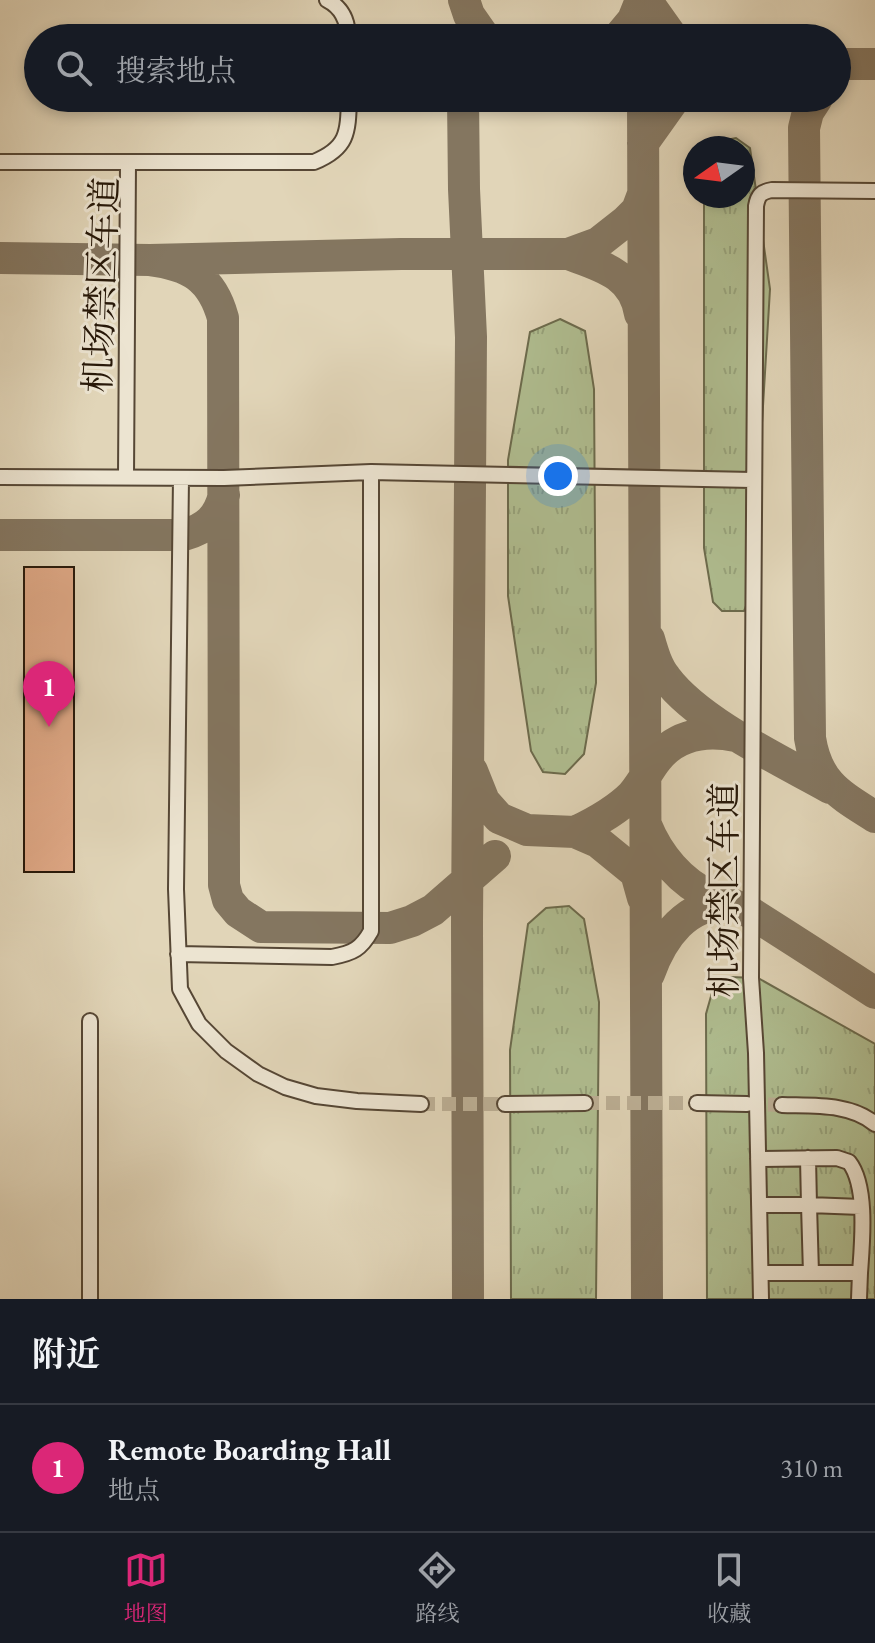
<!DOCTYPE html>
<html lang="zh">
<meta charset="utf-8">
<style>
body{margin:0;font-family:"EB Garamond","Noto Serif SC",serif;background:#242831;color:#f1f3f6}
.compass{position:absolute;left:683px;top:136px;width:72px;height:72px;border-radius:50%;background:#171b24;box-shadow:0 4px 12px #0003;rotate:256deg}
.you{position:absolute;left:558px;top:476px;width:28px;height:28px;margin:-20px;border:6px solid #fff;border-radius:50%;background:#1a73e8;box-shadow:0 0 0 12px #1a73e833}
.badge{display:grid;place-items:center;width:52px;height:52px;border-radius:50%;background:#db2777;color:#fff;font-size:26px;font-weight:700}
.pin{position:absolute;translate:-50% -66px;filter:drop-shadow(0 2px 4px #0008)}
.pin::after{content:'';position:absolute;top:42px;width:28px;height:24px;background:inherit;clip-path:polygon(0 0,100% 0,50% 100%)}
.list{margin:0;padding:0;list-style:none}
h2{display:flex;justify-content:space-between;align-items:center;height:104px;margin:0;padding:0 32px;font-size:34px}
h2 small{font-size:26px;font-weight:400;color:#9ea1a6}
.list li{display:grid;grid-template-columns:52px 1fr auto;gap:24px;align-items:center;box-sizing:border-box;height:128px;padding:0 32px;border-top:2px solid #363941}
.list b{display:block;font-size:30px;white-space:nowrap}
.list p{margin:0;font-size:26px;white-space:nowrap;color:#9ea1a6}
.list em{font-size:26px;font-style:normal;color:#9ea1a6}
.icon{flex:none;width:44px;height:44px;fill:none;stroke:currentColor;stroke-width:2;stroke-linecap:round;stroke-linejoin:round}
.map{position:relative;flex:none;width:875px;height:1299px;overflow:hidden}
.search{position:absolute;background:#171b24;box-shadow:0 4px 12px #0003;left:24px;right:24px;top:24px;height:88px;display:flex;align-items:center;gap:20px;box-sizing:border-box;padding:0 28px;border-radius:44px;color:#9ea1a6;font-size:30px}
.sheet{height:232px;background:#171b24}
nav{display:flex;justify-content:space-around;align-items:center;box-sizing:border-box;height:112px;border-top:2px solid #363941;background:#171b24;font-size:22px;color:#9ea1a6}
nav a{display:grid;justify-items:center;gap:4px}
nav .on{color:#db2777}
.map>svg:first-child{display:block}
.grass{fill:url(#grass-tufts);stroke:#6c6b4d;stroke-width:2}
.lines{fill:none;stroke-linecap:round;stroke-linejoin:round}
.taxiway{stroke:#847660;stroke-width:32}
.building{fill:#dfa886;stroke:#271809;stroke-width:2}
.minor-tunnel{stroke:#bcaf95;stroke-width:14;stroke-dasharray:14 7;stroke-linecap:butt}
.minor-casing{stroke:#564735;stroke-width:18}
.minor{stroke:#ece4d1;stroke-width:14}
.labels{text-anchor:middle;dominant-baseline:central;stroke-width:6;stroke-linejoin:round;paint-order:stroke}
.street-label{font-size:36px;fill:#271809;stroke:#ece4d1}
</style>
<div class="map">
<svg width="875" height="1299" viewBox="0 0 875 1299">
<defs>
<pattern id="grass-tufts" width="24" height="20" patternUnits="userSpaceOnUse" patternTransform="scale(2)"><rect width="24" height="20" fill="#b0be91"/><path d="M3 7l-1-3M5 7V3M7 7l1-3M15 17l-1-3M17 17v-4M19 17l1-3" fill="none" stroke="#97a37c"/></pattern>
</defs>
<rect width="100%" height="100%" fill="#e1d5b8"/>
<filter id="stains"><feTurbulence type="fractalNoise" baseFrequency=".0025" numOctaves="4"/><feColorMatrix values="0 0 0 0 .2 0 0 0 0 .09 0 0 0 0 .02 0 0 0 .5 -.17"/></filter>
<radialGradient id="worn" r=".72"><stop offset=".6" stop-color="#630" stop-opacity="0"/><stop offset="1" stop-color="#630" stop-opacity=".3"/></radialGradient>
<!-- grass -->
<path class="grass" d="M736,138L750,148L770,289L752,590L744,611H722L713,602L704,548V196H743V148H713L716,142Z
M560,319L585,331L594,389L596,683L584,754L565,774L543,772L531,751L508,596V460L530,332Z
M569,906L584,919L599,1002L596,1299H511L510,1050L528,924L546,908Z
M730,977L758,978L875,1044V1299H707L706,1014L713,989Z"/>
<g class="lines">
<!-- taxiway -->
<path class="taxiway" d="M464,0L469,15L485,38
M646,0L673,38
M618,38L633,20L641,0
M837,64H875
M463,98L464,189L471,337L467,924L468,1299
M643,98L647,1299
M817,98L808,112L804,128L810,738C817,783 839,794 875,817
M643,143L675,98
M568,254C601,266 634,274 640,314
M0,258L150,260L401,254H568L598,243L626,221L637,210L643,194
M150,260C190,265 212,278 223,318L224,870V885L228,900L238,912L261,927L390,928L412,921L433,910L495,856
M0,535H184C207,528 218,518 224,495
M649,639C653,653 657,667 666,678C699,722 782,761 830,788
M472,771L484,801L499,818L527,830L575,832L598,842L636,873L643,898
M646,825C658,855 681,883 711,896C724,902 738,905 751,913C792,939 834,966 875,993
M575,832C596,822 616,811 632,795C642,784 648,770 657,759C677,734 707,730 736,736
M649,974C662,937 687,902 730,904"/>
</g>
<!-- building -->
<path class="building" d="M24,567H74V872H24Z"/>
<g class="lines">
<!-- minor-tunnel -->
<path class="minor-tunnel" d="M585,1103H697
M421,1104H505
M747,1104L782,1105"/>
<defs>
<path id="minor" d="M327,0C343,8 348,22 348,38
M0,162H314C348,148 348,133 349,98
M126,476L128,163
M0,477L224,478L371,472L752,480
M181,478L176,889L180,989L199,1024L226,1051L258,1074L285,1087L316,1096L357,1101L421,1104
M178,954L332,957C353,953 361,949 371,931V472
M697,1103L747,1104
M505,1104L585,1103
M782,1105C813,1106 851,1103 875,1124
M808,1158L809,1205L861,1207
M758,1159L837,1158L849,1162C868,1186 862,1244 860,1273
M759,1205H809L811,1273
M761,1273H860L859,1299
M90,1299V1021
M761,1299L756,1053L751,978L756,206C758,195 761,192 772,190L875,191"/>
</defs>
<!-- minor casing -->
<use href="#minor" class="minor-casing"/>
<!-- minor -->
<use href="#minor" class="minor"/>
</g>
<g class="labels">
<!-- street labels -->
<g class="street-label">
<text transform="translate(101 285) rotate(-88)">机场禁区车道</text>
<text transform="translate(723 890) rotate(-90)">机场禁区车道</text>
</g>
</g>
<rect width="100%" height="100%" filter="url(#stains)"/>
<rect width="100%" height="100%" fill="url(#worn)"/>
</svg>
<svg class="compass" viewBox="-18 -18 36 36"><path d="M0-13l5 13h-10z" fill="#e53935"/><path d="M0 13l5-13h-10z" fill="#9ea1a6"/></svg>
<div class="you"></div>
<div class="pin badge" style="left:49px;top:727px">1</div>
<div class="search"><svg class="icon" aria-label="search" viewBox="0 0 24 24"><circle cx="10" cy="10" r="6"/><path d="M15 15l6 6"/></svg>搜索地点</div>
</div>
<section class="sheet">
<h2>附近<small></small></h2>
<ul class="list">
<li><span class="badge">1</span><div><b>Remote Boarding Hall</b><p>地点</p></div><em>310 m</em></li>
</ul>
</section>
<nav>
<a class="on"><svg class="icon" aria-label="map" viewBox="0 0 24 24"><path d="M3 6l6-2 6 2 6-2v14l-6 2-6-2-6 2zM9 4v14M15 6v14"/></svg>地图</a>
<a><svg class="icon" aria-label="directions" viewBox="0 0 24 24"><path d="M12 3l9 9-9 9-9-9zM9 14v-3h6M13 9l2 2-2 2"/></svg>路线</a>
<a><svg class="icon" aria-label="saved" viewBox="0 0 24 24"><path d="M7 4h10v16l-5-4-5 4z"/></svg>收藏</a>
</nav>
